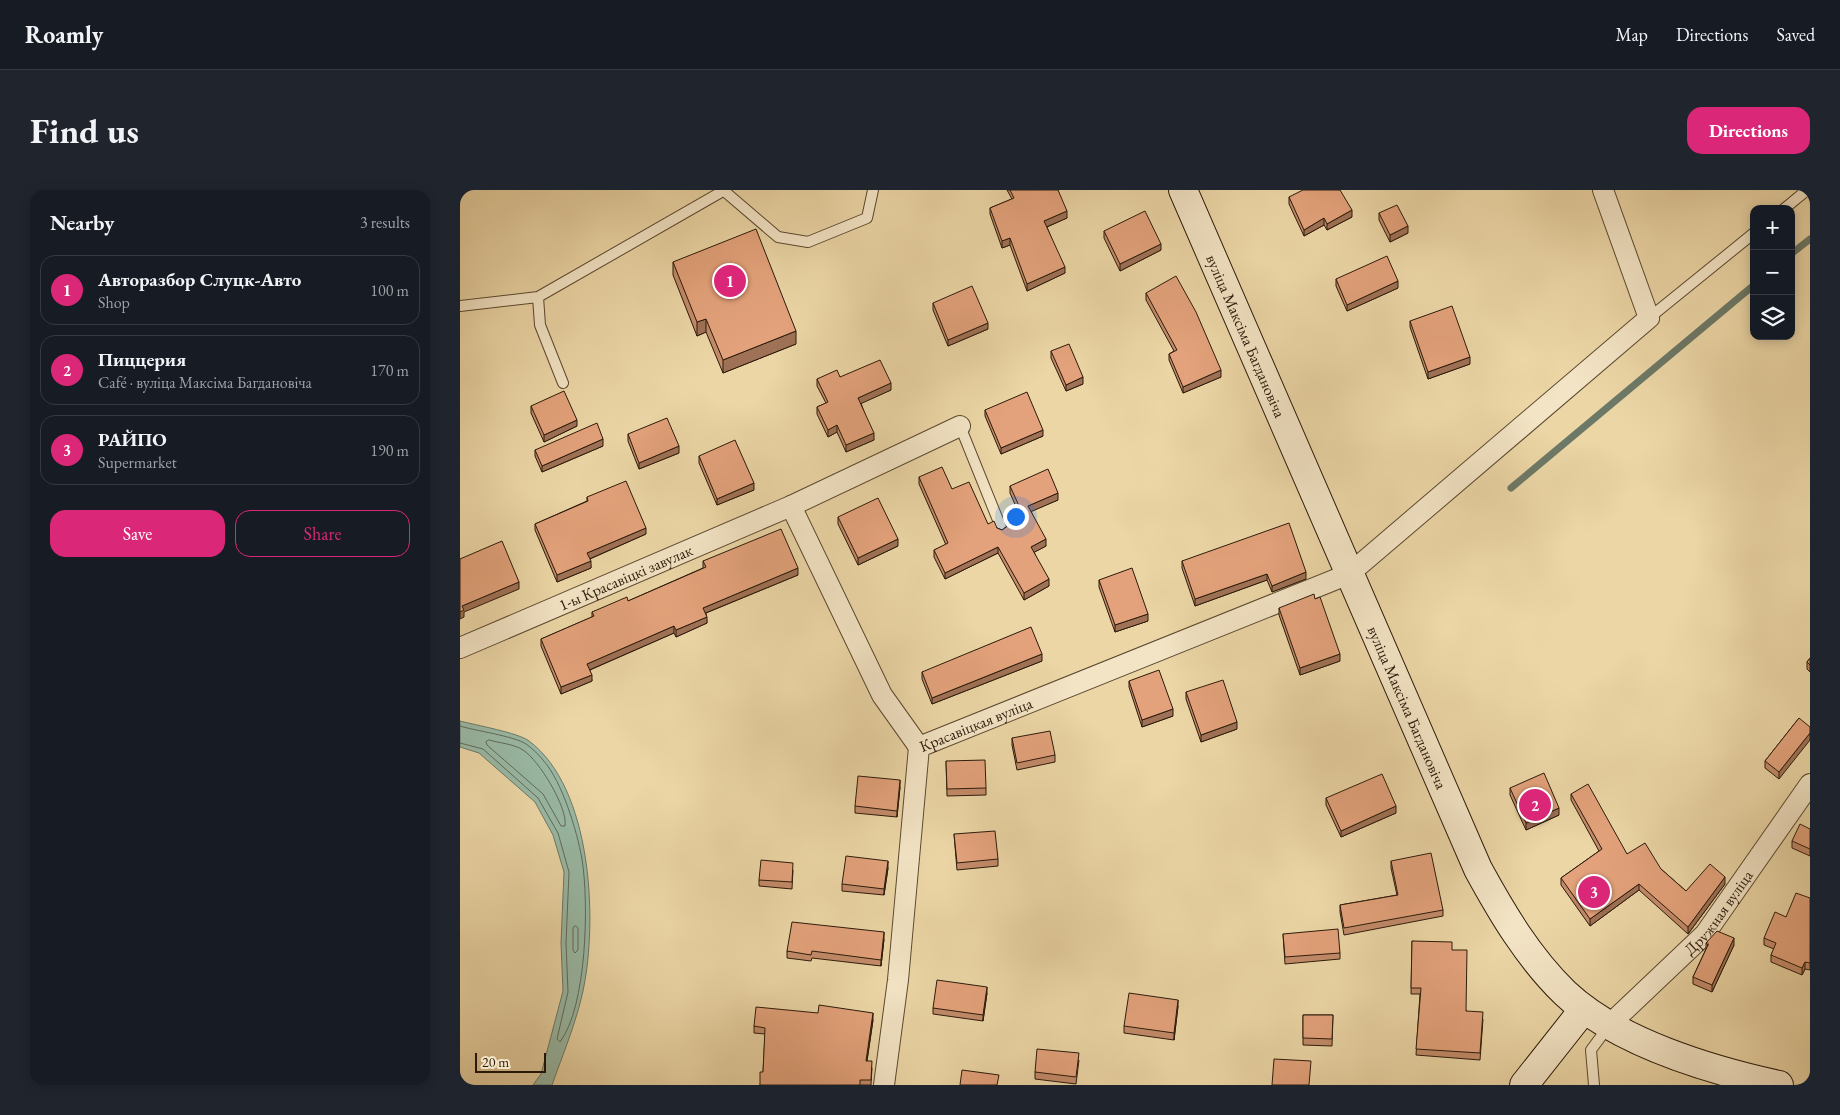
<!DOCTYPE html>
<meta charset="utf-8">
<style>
body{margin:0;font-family:"EB Garamond",serif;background:#20242c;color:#f1f3f6}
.controls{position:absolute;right:15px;top:15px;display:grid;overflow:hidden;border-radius:10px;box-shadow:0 2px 12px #0003}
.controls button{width:45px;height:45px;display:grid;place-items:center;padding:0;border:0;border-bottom:1px solid #363941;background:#171b24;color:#f1f3f6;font:25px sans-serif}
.scale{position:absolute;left:15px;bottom:12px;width:71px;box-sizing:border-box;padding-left:5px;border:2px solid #2b1a0a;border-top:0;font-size:14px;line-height:18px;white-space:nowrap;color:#2b1a0a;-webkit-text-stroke:4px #f3e4c5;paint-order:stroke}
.you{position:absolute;left:555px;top:326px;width:18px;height:18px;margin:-12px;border:4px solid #fff;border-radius:50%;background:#1a73e8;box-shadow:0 0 0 8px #1a73e833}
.badge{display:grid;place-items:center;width:32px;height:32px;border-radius:50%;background:#db2777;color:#fff;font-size:16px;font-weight:700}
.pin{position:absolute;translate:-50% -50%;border:2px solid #fff;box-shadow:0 1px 5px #0006}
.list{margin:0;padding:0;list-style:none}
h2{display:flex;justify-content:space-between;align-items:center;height:65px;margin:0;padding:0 20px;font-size:21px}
h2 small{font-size:16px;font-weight:400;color:#9ea1a6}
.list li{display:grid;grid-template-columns:32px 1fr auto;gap:15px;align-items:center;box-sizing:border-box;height:70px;margin:0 10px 10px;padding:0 10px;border:1px solid #363941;border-radius:15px}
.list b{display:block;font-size:19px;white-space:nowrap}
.list p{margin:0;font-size:16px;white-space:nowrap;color:#9ea1a6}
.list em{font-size:16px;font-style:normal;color:#9ea1a6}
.actions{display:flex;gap:10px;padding:15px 20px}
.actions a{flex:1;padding:11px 0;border:1px solid #db2777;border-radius:15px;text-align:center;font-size:18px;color:#db2777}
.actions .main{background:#db2777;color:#fff}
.icon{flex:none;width:28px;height:28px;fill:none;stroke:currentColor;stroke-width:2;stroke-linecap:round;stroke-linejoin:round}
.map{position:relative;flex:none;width:1350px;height:895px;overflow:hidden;border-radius:15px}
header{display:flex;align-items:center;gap:30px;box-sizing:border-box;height:70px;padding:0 25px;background:#171b24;border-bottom:1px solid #363941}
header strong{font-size:24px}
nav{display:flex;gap:28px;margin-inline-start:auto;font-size:18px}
.intro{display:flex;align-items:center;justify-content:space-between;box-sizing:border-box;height:120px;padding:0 30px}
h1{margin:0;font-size:35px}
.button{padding:12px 22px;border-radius:15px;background:#db2777;color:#fff;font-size:18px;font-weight:700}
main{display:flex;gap:30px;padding:0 30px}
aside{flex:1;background:#171b24;border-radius:15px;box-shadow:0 2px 12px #0003}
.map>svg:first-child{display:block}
.water{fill:#99b9a5;stroke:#6d7967}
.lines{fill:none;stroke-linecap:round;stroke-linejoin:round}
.shore{stroke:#626a58;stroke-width:1}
.stream{stroke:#6d7967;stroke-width:7}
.lane-casing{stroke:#5b4931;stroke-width:12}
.street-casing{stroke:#5b4931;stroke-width:22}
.secondary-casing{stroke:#2b1a0a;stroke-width:30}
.lane{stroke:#f3e4c5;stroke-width:10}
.street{stroke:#f3e4c5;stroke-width:20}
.secondary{stroke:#f3e4c5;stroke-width:28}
.wall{fill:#c38b6a;stroke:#2b1a0a}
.shaded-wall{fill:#9f7156;stroke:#2b1a0a}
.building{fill:#e3a27b;stroke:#2b1a0a}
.labels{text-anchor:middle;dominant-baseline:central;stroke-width:4;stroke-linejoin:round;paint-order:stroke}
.street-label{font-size:16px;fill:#2b1a0a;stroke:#f3e4c5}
</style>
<header>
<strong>Roamly</strong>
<nav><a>Map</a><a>Directions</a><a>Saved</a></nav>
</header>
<div class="intro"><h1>Find us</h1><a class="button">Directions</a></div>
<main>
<aside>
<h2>Nearby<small>3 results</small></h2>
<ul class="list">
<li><span class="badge">1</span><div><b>Авторазбор Слуцк-Авто</b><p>Shop</p></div><em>100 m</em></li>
<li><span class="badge">2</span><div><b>Пиццерия</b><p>Café · вуліца Максіма Багдановіча</p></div><em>170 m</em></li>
<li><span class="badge">3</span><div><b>РАЙПО</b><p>Supermarket</p></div><em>190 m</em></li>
</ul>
<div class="actions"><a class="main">Save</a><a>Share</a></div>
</aside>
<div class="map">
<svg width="1350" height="895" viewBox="0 0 1350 895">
<rect width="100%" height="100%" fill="#ecd6a6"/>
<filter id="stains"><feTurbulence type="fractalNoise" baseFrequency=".004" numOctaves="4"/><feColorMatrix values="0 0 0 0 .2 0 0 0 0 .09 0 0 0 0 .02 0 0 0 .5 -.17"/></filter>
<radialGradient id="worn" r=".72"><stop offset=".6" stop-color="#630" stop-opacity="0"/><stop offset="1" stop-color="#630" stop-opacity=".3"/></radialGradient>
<!-- water -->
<path class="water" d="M0,531C15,535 59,543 69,551C132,598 138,730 123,801C116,833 103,864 92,895H73L81,884L103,801L101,753L104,682L93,645L75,612L19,563L0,557Z"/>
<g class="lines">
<!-- shore -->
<path class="shore" d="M0,536C16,541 54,546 66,554C72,558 79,565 83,570C102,591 117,641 122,669C129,713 127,816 100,852L97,849L108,802L106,753L109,682L98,643L78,608L23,559L0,553
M29,550C39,553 54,554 63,560C79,570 108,618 105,636H101L83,604L27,555L26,552Z
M116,736L118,738V760L115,763L113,760V738Z"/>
<!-- stream -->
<path class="stream" d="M1331,64L1350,49
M1051,298L1294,95"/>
<defs>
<path id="lane" d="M263,0L318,47L348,52L407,28L413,0
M1324,19L1347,0
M78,107L80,135L103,193
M0,116L78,107L263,1
M1189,128L1294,43
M500,236L542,340
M1134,895L1131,860L1148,837"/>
<g id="street">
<path d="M331,316L422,505L459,557"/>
<path id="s1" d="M0,458L331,316L500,236"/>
<path id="s2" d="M1148,836L1245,744L1350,594"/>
<path id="s3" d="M424,895L438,790L459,557L889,384L1189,128L1143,0"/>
</g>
<g id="secondary">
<path id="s4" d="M723,0L1018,679C1042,723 1068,767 1105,803C1157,852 1250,880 1319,895"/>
<path d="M1064,895L1124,819"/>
</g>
</defs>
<!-- lane casing -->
<use href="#lane" class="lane-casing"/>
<!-- street casing -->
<use href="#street" class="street-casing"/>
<!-- secondary casing -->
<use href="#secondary" class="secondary-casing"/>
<!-- lane -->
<use href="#lane" class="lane"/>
<!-- street -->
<use href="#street" class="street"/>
<!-- secondary -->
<use href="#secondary" class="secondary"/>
</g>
<!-- wall -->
<path class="wall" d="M547,0H598L607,28L587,37L605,83L567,101L550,55L542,58L530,24V18L552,9Z
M829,7L892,27L867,40L864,35L844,46L829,14Z
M919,23L948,43L930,52L919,30Z
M644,41L701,60L660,81L644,48Z
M213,72L336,154L263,183L246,142L237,146L213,85Z
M876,89L938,98L887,121L876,96Z
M686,103L761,187L723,203L709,170V164L714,161L686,110Z
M473,113L528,139L488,156L473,120Z
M950,131L1010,174L968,189L950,137Z
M591,161L623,194L606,201L591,168Z
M380,187L431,200L401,213L414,250L386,262L377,242L368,247L357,224V217L366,213L357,196V189Z
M71,216L117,236L84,252L71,223Z
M525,220L583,246L541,264L525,226Z
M168,244L219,263L179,279L168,251Z
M143,256L82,282L75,266V260Z
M239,266L294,300L257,315L239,273Z
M459,287L492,299L528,334L542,340L547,336L546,332V325L557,319L550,303V296L598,310L571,321L586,356L574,362L589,396L564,410L538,363L485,389L474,367V360L486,355L459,294Z
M127,307L186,344L130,369L131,378L97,392L75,340V334L127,311Z
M378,327L438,356L398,375L378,334Z
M243,371L338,385L246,423L247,433L216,447L214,443L130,480L132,491L101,504L81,456V449L132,427V422L168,411L243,378Z
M722,371L846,389L812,402L807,390L735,416L722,378Z
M639,390L688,431L655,442L639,397Z
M819,418L880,471L840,485L819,425Z
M1350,468V482L1347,479V472Z
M582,471L472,514L462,489V482Z
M669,491L713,526L682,537L669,497Z
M726,502L777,539L741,552L726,509Z
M1339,528L1319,589L1305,578V571Z
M552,548L595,565V572L557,580L552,555Z
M486,571L526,598V605L487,606Z
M440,597L437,627L395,623V616Z
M1050,598L1099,625L1066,640L1050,605Z
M1111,604L1167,664L1201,679L1226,701L1265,694L1228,744L1179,700L1130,736L1101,695V688L1139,661L1111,610Z
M866,608L936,623L881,647L866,615Z
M1350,639V666L1332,658V651Z
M494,644L538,669V676L497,680Z
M931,671L983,720V726L884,745L880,722V715L937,705L931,678Z
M428,678L424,705L382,701V694Z
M333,680L332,699L299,696V690Z
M1350,708V780L1345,779L1342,785L1311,772V765L1314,759L1304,755V748L1326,727Z
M823,744L880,763V769L825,774Z
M424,749L421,776L352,768L351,771L327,768V761Z
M952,751L992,760L1006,821L1023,829L1020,870L956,865L960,804H951Z
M1246,753L1274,755L1252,802L1233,794V787L1246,759Z
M527,803L523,831L473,824V818Z
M718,816L714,850L664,843V836Z
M843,825H873L872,856L843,855Z
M413,830L407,871L412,878L411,895H300L303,882L305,844L294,843V836Z
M619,870L616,894L575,889V882Z"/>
<!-- shaded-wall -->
<path class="shaded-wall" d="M892,20V27L867,40V34Z
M607,21V28L584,38V31Z
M864,28V35L844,46V40Z
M948,36V43L930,52V45Z
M550,48V55L542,58V51Z
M701,54V60L660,81V74Z
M605,77V83L567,101V94Z
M938,91V98L887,121V115Z
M246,129V142L237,146V132Z
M528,133V139L488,156V150Z
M336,141V154L263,183V170Z
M1010,167V174L968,189V182Z
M761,180V187L723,203V197Z
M623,187V194L606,201V195Z
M431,193V200L398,215V208Z
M117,230V236L84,252V245Z
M377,235V242L368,247V240Z
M583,240V246L541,264V258Z
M414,243V250L386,262V255Z
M143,249V256L82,282V276Z
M219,256V263L179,279V273Z
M294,293V300L257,315V309Z
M598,303V310L568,323V316Z
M186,338V344L127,370V363Z
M438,349V356L398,375V368Z
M586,349V356L571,364V357Z
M538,357V363L485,389V383Z
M131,371V378L97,392V385Z
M338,378V385L243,424V418Z
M846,382V389L812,402V396Z
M807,384V390L735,416V409Z
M589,389V396L564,410V403Z
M59,392V399L4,422V427L0,429V422L2,416Z
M688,424V431L655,442V435Z
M247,427V433L216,447V440Z
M214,436V443L127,481V474Z
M582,464V471L472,514V508Z
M880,464V471L840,485V478Z
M132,485V491L101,504V497Z
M713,519V526L682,537V530Z
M777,532V539L741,552V545Z
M1350,543V550L1319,589V582Z
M440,590V597L437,627V621Z
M936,616V623L881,647V641Z
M1099,618V625L1066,640V633Z
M428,671V678L424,705V699Z
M1265,687V694L1228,744V737Z
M1179,694V700L1130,736V729Z
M424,742V749L421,776V770Z
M1274,748V755L1252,802V795Z
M1345,772V779L1342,785V778Z
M527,797V803L523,831V825Z
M718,810V816L714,850V843Z
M413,823V830L406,877V871Z"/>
<!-- building -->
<path class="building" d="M550,0H598L607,21L584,31L605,77L567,94L550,48L542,51L530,18L554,8Z
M843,0H880L892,20L867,34L864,28L844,40L829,7Z
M937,15L948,36L930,45L919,23Z
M685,21L701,54L660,74L644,41Z
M296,39L336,141L263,170L246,129L237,132L213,72Z
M927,66L938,91L887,115L876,89Z
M716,86L736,122L761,180L723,197L709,164L717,160L686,103Z
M512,96L528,133L488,150L473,113Z
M992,116L1010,167L968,182L950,131Z
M609,154L623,187L606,195L591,161Z
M420,170L431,193L398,208L414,243L386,255L377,235L368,240L357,217L368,212L357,189L377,180L380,187Z
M104,201L117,230L84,245L71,216Z
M567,202L583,240L541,258L525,220Z
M207,228L219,256L179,273L168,244Z
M137,233L143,249L82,276L75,260Z
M275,250L294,293L257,309L239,266Z
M482,277L492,299L509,292L528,334L534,331L537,338L542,340L549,335L546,325L560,318L550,296L588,279L598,303L568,316L586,349L571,357L589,389L564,403L538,357L485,383L474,360L488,353L459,287Z
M166,291L186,338L127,363L131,371L97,385L75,334L128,311L127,307Z
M418,308L438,349L398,368L378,327Z
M829,333L846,382L812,396L807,384L735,409L722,371Z
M321,339L338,378L243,418L247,427L216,440L214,436L127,474L132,485L101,497L81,449L134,426L132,422L167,407L168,411L246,377L243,371Z
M42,351L59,392L2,416L4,420L0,422V369Z
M672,378L688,424L655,435L639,390Z
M854,404L855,409L860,407L880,464L840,478L819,418Z
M571,437L582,464L472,508L462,482Z
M1350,468V475L1347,472Z
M699,480L713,519L682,530L669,491Z
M763,490L777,532L741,545L726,502Z
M1339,528L1350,537V543L1319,582L1305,571Z
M590,541L595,565L557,573L552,548Z
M525,570L526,598L487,599L486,571Z
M1084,583L1099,618L1066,633L1050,598Z
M922,584L936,616L881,641L866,608Z
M398,586L440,590L437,621L395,616Z
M1128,594L1167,664L1185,653L1201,679L1226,701L1250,674L1265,687L1228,737L1179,694L1130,729L1101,688L1142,659L1111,604Z
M1340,634L1350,639V659L1332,651Z
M535,641L538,669L497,673L494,644Z
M971,663L983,720L884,738L880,715L938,705L931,671Z
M386,666L428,671L424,699L382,694Z
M301,670L333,673L332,692L299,690Z
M1336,703L1350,708V773L1345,772L1342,778L1311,765L1316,753L1304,748L1315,722L1326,727Z
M332,732L424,742L421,770L352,761L351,765L327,761Z
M878,739L880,763L825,767L823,744Z
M1257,741L1274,748L1252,795L1233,787L1248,755L1246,753Z
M952,751L992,752V760H1007L1006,821L1023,822L1020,863L956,859L961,798H951Z
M477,790L527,797L523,825L473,818Z
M669,803L718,810L714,843L664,836Z
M359,815L413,823L406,871H412L411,890H400V895H300V882H303L305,838L294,836L296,817L358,823Z
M843,825H873L872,849L843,848Z
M577,859L619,863L616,887L575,882Z
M814,869L851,871L849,895H812Z
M502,880L539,885L537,895H500Z"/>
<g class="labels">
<!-- street labels -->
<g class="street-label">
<text stroke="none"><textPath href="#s4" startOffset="159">вуліца Максіма Багдановіча</textPath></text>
<text stroke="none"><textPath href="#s1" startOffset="180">1-ы Красавіцкі завулак</textPath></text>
<text stroke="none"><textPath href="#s4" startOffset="564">вуліца Максіма Багдановіча</textPath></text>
<text stroke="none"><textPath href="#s3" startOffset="401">Красавіцкая вуліца</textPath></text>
<text stroke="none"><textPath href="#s2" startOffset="159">Дружная вуліца</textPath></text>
</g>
</g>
<rect width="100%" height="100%" filter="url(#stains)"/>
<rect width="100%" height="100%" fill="url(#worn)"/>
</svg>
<div class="controls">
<button>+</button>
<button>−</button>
<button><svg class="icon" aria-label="layers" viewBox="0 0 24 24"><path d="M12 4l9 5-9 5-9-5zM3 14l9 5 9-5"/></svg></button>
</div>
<div class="scale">20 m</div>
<div class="you"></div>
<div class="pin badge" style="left:270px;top:91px">1</div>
<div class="pin badge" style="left:1075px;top:615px">2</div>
<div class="pin badge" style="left:1134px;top:702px">3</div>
</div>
</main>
